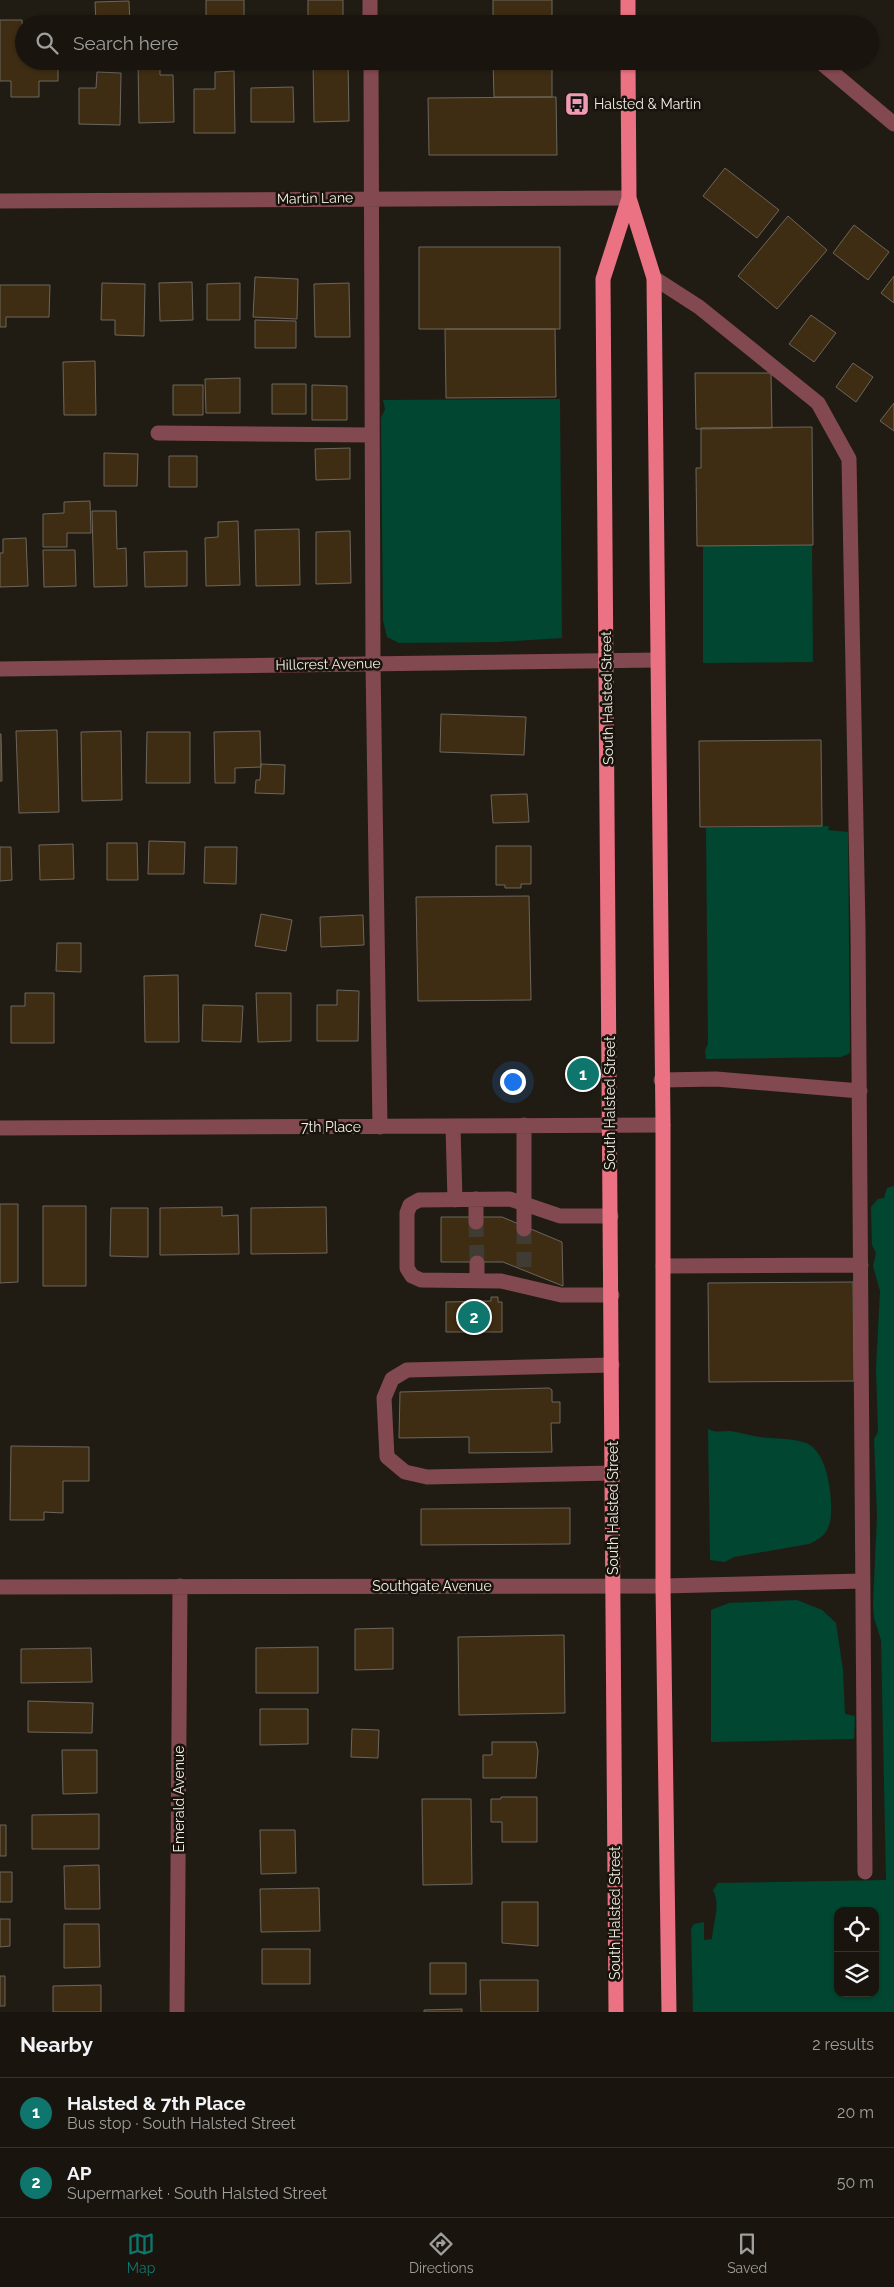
<!DOCTYPE html>
<meta charset="utf-8">
<style>
body{margin:0;font-family:Raleway,sans-serif;background:#26221c;color:#f1f3f6}
.controls{position:absolute;right:15px;bottom:15px;display:grid;overflow:hidden;border-radius:10px;box-shadow:0 1px 4px #0004}
.controls button{width:45px;height:45px;display:grid;place-items:center;padding:0;border:0;border-bottom:1px solid #37342e;background:#19150e;color:#f1f3f6;font:25px sans-serif}
.you{position:absolute;left:512px;top:1081px;width:18px;height:18px;margin:-12px;border:4px solid #fff;border-radius:50%;background:#1a73e8;box-shadow:0 0 0 8px #1a73e833}
.badge{display:grid;place-items:center;width:32px;height:32px;border-radius:50%;background:#0f766e;color:#fff;font-size:16px;font-weight:700}
.pin{position:absolute;translate:-50% -50%;border:2px solid #fff;box-shadow:0 1px 5px #0006}
.list{margin:0;padding:0;list-style:none}
h2{display:flex;justify-content:space-between;align-items:center;height:65px;margin:0;padding:0 20px;font-size:21px}
h2 small{font-size:16px;font-weight:400;color:#9f9f9e}
.list li{display:grid;grid-template-columns:32px 1fr auto;gap:15px;align-items:center;box-sizing:border-box;height:70px;padding:0 20px;border-top:1px solid #37342e}
.list b{display:block;font-size:19px;white-space:nowrap}
.list p{margin:0;font-size:16px;white-space:nowrap;color:#9f9f9e}
.list em{font-size:16px;font-style:normal;color:#9f9f9e}
.icon{flex:none;width:28px;height:28px;fill:none;stroke:currentColor;stroke-width:2;stroke-linecap:round;stroke-linejoin:round}
.map{position:relative;flex:none;width:894px;height:2012px;overflow:hidden}
.search{position:absolute;background:#19150e;box-shadow:0 1px 4px #0004;left:15px;right:15px;top:15px;height:55px;display:flex;align-items:center;gap:12px;box-sizing:border-box;padding:0 18px;border-radius:28px;color:#9f9f9e;font-size:19px}
.sheet{height:205px;background:#19150e}
nav{display:flex;justify-content:space-around;align-items:center;box-sizing:border-box;height:70px;border-top:1px solid #37342e;background:#19150e;font-size:14px;color:#9f9f9e}
nav a{display:grid;justify-items:center;gap:2px}
nav .on{color:#0f766e}
.map>svg:first-child{display:block}
.green{fill:#004630;fill-rule:evenodd}
.building{fill:#3e2d13;stroke:#6d665d}
.lines{fill:none;stroke-linecap:round;stroke-linejoin:round}
.minor-tunnel{stroke:#403c33;stroke-width:15;stroke-dasharray:15 8;stroke-linecap:butt}
.minor{stroke:#834950;stroke-width:15}
.major{stroke:#eb7283;stroke-width:15}
.labels{text-anchor:middle;dominant-baseline:central;stroke-width:5;stroke-linejoin:round;paint-order:stroke}
.poi-label{font-size:14px;fill:#f3f0ea;stroke:#18130b;text-anchor:start}
.street-label{font-size:14px;fill:#f3f0ea;stroke:#18130b}
</style>
<div class="map">
<svg width="894" height="2012" viewBox="0 0 894 2012">
<rect width="100%" height="100%" fill="#211c13"/>
<!-- green -->
<path class="green" d="M560,399L562,638L498,642L399,643L387,637L383,620L381,418L385,409L383,400Z
M812,545L813,662L703,663V546Z
M829,826L828,830L848,832L850,1053L841,1057L706,1059L705,1050L708,1044L706,828Z
M894,1186V2012H693L691,1929L694,1924L704,1922V1940L712,1939C713,1923 721,1905 713,1890L718,1883L886,1880L881,1640L874,1618L873,1604L877,1516L874,1439L878,1432L876,1369L880,1291L873,1266L876,1253L872,1245L871,1207L878,1199L884,1198L887,1188ZM838,1911H875V1993H838Z
M708,1429C715,1433 722,1431 730,1431C740,1432 750,1436 760,1437C775,1439 792,1438 806,1443C827,1451 832,1493 831,1512C831,1529 824,1538 809,1544L734,1557L725,1562L710,1560Z
M797,1600L822,1610L836,1623L843,1670L845,1714L855,1716L854,1739L711,1742V1610L729,1603Z"/>
<!-- building -->
<path class="building" d="M206,0H244V24H206Z
M308,0H343V24H308Z
M493,0H552V24H493Z
M129,1L130,24H96L95,2Z
M0,20H22L24,61H58V81H39V97H11V81H0Z
M138,61H160V75H173L174,122L139,123Z
M167,61H189V68H167Z
M313,61H348L349,121L314,122Z
M493,61H552V97H494Z
M234,71L235,133H194V89H215V72Z
M97,72L121,73L120,125L79,124V88H96Z
M293,87L294,122H251V88Z
M552,97H556L557,155H429L428,98Z
M725,168L779,210L757,238L703,196Z
M788,216L827,250L777,309L738,276Z
M854,225L889,252L868,280L833,253Z
M419,247H560V329H419Z
M894,276V303L881,293Z
M255,277L298,279L297,319L253,317Z
M192,282L193,320L160,321L159,283Z
M102,283L145,284L144,336L115,335V320H101Z
M240,283V320H207V284Z
M349,283L350,337H315L314,284Z
M0,285H50L49,317H6V327H0Z
M811,315L836,333L814,362L789,344Z
M255,320L296,321V348H255Z
M445,329H555L556,397L446,398Z
M95,361L96,415H64L63,362Z
M853,363L873,377L856,402L836,387Z
M695,373H771L772,428L696,429Z
M240,378V413H206L205,379Z
M272,384H306V414H272Z
M173,385H203V415H173Z
M312,385L347,386V420H312Z
M894,403V431L880,421Z
M812,427L813,545L697,546L696,468H701V428Z
M350,448V479L316,480L315,449Z
M104,453L138,454L137,486H104Z
M169,456H197V487H169Z
M90,501L91,533H67V547H43V514L64,513V502Z
M92,511H116L117,549L126,548L127,586L94,587Z
M238,521L240,585L206,586L205,538L218,537V522Z
M299,529L300,585L256,586L255,530Z
M350,531L351,583L316,584V532Z
M26,538L28,586L0,587V553H3V539Z
M43,550H75L76,586L44,587Z
M187,551V586L145,587L144,552Z
M441,714L526,717L524,755L440,752Z
M57,730L59,812L19,813L16,731Z
M121,731L122,800L82,801L81,732Z
M260,731L261,767L235,768V783H215L214,732Z
M147,732H190V783H146Z
M0,734H1L2,781H0Z
M821,740L822,826L700,827L699,741Z
M261,764L285,765L284,794L255,793L256,780H260Z
M527,794L529,822L493,823L491,795Z
M149,841L185,842L184,874H148Z
M107,843H137L138,880H107Z
M73,844L74,879L40,880L39,845Z
M496,846H531V884H521V888H505V885H496Z
M0,847H11L12,880L0,881Z
M205,847H237L236,884L204,883Z
M529,896L531,1000L418,1001L416,897Z
M261,914L292,920L286,951L255,946Z
M363,915L364,945L321,947L320,917Z
M57,943H81V972L56,971Z
M178,975L179,1042H145L144,976Z
M337,990L359,991L358,1041H317V1005H337Z
M25,993H54V1043H11V1006H25Z
M256,993H291V1041L258,1042Z
M203,1005L243,1006L241,1042L202,1041Z
M0,1204H18V1282L0,1283Z
M43,1206H86V1286H43Z
M222,1207V1216L238,1215L239,1254L160,1255V1208Z
M326,1207L327,1253L251,1254V1208Z
M111,1208H148V1257L110,1256Z
M441,1217H502L562,1242L563,1286L503,1262H441Z
M853,1282L854,1381L709,1382L708,1283Z
M491,1297H498V1302H502V1332H446V1302L491,1301Z
M549,1388L552,1390V1402H560V1423H551L552,1452L469,1453V1437L399,1438L400,1392Z
M11,1446L89,1447V1481H63V1513L44,1512V1520H10Z
M570,1508V1544L421,1545V1509Z
M393,1628V1669L355,1670V1629Z
M564,1635L565,1713L459,1715L458,1637Z
M318,1647V1693H256V1648Z
M91,1648L92,1682L21,1683V1649Z
M28,1701L93,1703L92,1733L28,1732Z
M260,1709H308V1744L260,1745Z
M352,1729L379,1730L378,1758L351,1757Z
M492,1742H536L538,1751L536,1778H483V1755H492Z
M62,1750H97V1793L63,1794Z
M501,1797H537V1842H502V1822H491V1799H501Z
M422,1799H471L472,1884L423,1885Z
M99,1814V1849H32V1815Z
M0,1825H6V1856H0Z
M260,1830H295L296,1873L261,1874Z
M99,1865L100,1909H65L64,1866Z
M0,1872H12V1902H0Z
M319,1888L320,1931L261,1932L260,1889Z
M502,1902H538V1946L502,1943Z
M0,1919H10V1946L0,1947Z
M64,1924H99L100,1967L64,1968Z
M262,1949H310V1984H262Z
M430,1963H466V1994H430Z
M0,1976H5V2006H0Z
M480,1980H538V2012H481Z
M101,1985V2012H53V1986Z
M462,2009V2012H424V2010Z"/>
<g class="lines">
<!-- minor-tunnel -->
<path class="minor-tunnel" d="M476,1222L477,1263
M524,1229V1273"/>
<!-- minor -->
<path class="minor" d="M370,0V24
M371,61L373,663L380,1127
M819,61L894,124
M0,201L629,198
M654,278L699,307L818,403L849,459L858,930L865,1872
M158,433L372,435
M0,669L657,660
M661,1080L716,1079L860,1091
M524,1125V1229
M453,1126L455,1200
M0,1128L663,1125
M476,1199V1222
M611,1216H560L510,1199L419,1200L410,1205L407,1213V1268L412,1276L421,1280L501,1281L561,1295H612
M477,1263V1280
M663,1266L861,1265
M612,1365L407,1370L392,1379L384,1398L387,1457L405,1472L427,1477L613,1473
M0,1587L663,1586L863,1581
M177,2012L180,1586"/>
<!-- major -->
<path class="major" d="M628,0V24
M628,61L629,198L654,278L663,1125V1586L669,2012
M616,2012L603,279L629,198"/>
</g>
<!-- icons -->
<defs>
<symbol id="bus-square" viewBox="-11 -11 22 22"><rect x="-9" y="-9" width="18" height="18" rx="4" fill="#f19ab3" stroke="#18130b"/><path d="M-5-6H5V4H4V6H2V4H-2V6H-4V4H-5ZM-3.5-4V0h7V-4ZM-3.5 1.2v1.5H-2V1.2ZM2 1.2v1.5H3.5V1.2Z" fill="#111"/></symbol>
</defs>
<g fill-rule="evenodd">
<use href="#bus-square" x="563" y="90" width="28" height="28"/>
</g>
<g class="labels">
<!-- poi labels -->
<g class="poi-label">
<text x="594" y="104">Halsted &amp; Martin</text>
</g>
<!-- street labels -->
<g class="street-label">
<text transform="translate(315 198) rotate(-1)">Martin Lane</text>
<text transform="translate(328 664) rotate(-1)">Hillcrest Avenue</text>
<text transform="translate(607 698) rotate(-91)">South Halsted Street</text>
<text transform="translate(610 1103) rotate(-90)">South Halsted Street</text>
<text x="331" y="1127">7th Place</text>
<text transform="translate(613 1508) rotate(-90)">South Halsted Street</text>
<text x="432" y="1586">Southgate Avenue</text>
<text transform="translate(179 1799) rotate(-90)">Emerald Avenue</text>
<text transform="translate(615 1913) rotate(-90)">South Halsted Street</text>
</g>
</g>
</svg>
<div class="controls">
<button><svg class="icon" aria-label="locate" viewBox="0 0 24 24"><circle cx="12" cy="12" r="6"/><path d="M12 2v4M12 18v4M2 12h4M18 12h4"/></svg></button>
<button><svg class="icon" aria-label="layers" viewBox="0 0 24 24"><path d="M12 4l9 5-9 5-9-5zM3 14l9 5 9-5"/></svg></button>
</div>
<div class="you"></div>
<div class="pin badge" style="left:583px;top:1074px">1</div>
<div class="pin badge" style="left:474px;top:1317px">2</div>
<div class="search"><svg class="icon" aria-label="search" viewBox="0 0 24 24"><circle cx="10" cy="10" r="6"/><path d="M15 15l6 6"/></svg>Search here</div>
</div>
<section class="sheet">
<h2>Nearby<small>2 results</small></h2>
<ul class="list">
<li><span class="badge">1</span><div><b>Halsted &amp; 7th Place</b><p>Bus stop · South Halsted Street</p></div><em>20 m</em></li>
<li><span class="badge">2</span><div><b>AP</b><p>Supermarket · South Halsted Street</p></div><em>50 m</em></li>
</ul>
</section>
<nav>
<a class="on"><svg class="icon" aria-label="map" viewBox="0 0 24 24"><path d="M3 6l6-2 6 2 6-2v14l-6 2-6-2-6 2zM9 4v14M15 6v14"/></svg>Map</a>
<a><svg class="icon" aria-label="directions" viewBox="0 0 24 24"><path d="M12 3l9 9-9 9-9-9zM9 14v-3h6M13 9l2 2-2 2"/></svg>Directions</a>
<a><svg class="icon" aria-label="saved" viewBox="0 0 24 24"><path d="M7 4h10v16l-5-4-5 4z"/></svg>Saved</a>
</nav>
